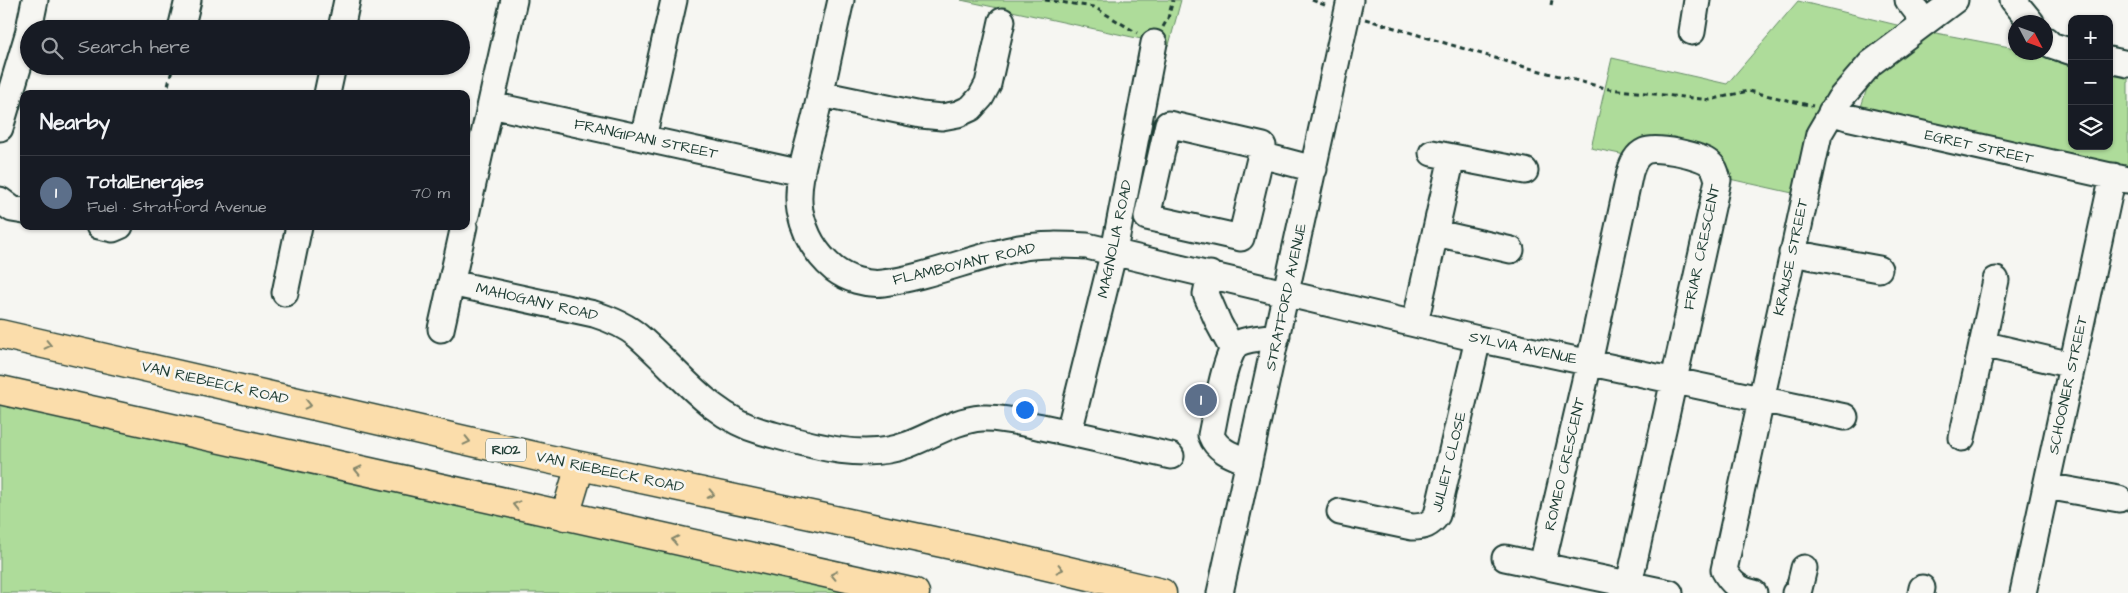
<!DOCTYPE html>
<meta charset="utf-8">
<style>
body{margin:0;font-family:"Architects Daughter",sans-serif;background:#242831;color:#f1f3f6}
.controls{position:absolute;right:15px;top:15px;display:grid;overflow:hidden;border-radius:10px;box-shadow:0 1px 4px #0004}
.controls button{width:45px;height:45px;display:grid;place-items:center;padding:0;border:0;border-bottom:1px solid #363941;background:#171b24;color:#f1f3f6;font:25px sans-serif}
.compass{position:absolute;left:2008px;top:15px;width:45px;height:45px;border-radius:50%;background:#171b24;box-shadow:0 1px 4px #0004;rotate:131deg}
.you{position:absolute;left:1024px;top:409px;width:18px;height:18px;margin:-12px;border:4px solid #fff;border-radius:50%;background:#1a73e8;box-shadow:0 0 0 8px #1a73e833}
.badge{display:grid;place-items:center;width:32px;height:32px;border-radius:50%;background:#2563eb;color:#fff;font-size:16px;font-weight:700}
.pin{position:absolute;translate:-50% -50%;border:2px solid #fff;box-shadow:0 1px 5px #0006}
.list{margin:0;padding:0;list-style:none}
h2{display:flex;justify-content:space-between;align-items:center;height:65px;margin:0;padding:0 20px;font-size:21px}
h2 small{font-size:16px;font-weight:400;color:#9ea1a6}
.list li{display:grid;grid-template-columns:32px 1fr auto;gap:15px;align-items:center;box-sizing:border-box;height:75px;padding:0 20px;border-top:1px solid #363941}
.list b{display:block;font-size:19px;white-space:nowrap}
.list p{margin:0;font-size:16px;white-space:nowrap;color:#9ea1a6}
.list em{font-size:16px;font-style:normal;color:#9ea1a6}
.icon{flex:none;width:28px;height:28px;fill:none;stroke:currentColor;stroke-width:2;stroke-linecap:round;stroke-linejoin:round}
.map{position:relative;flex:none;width:2128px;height:593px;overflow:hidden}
.search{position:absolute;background:#171b24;box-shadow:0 1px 4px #0004;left:20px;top:20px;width:450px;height:55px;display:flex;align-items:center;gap:12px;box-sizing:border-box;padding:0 18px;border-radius:28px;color:#9ea1a6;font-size:19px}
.panel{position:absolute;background:#171b24;box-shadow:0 1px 4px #0004;left:20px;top:90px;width:450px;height:140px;border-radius:10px}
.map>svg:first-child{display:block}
.green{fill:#aedc9a;stroke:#668c67}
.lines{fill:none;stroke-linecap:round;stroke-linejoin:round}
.minor-casing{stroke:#1f3d34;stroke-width:29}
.major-casing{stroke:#1f3d34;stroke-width:31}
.path{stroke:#1f3d34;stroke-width:3;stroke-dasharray:5 4;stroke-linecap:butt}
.minor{stroke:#f6f6f2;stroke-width:25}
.major{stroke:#fbddab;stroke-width:28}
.oneway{stroke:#82856a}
.labels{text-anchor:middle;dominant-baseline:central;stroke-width:5;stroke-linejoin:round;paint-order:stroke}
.shield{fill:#f6f6f2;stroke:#60746d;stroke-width:1}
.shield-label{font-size:14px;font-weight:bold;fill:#1f3d34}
.street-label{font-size:15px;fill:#1f3d34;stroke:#f6f6f2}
</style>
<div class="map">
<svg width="2128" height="593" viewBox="0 0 2128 593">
<rect width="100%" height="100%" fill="#f6f6f2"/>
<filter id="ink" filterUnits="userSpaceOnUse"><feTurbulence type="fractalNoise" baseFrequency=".02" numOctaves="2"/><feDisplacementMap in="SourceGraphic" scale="10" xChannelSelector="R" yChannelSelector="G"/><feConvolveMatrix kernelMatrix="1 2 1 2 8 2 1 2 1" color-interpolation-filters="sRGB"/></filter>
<g filter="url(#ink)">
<!-- green -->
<path class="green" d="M961,0H1181L1169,45Z
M1798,1L1901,26L1843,76L1819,109L1797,194L1725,178V172L1625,155L1591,148L1612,58L1727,84Z
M1925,31L2015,48L2016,52L2044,53L2072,57V146H2109V66L2128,70V167L1861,107L1870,79Z
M0,397L868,593H0Z"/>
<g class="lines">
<defs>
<path id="minor" d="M841,0C832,39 824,79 815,118C808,146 795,183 800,211C805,235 815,253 834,269C847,279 866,285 883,283C929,277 973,257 1019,248C1041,244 1064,245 1087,246L1478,339L1845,417
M1908,0L1925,22
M2013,0L2031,22
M29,29L35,0
M181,29L188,0
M341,29L347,0
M1692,32L1697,0
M2046,40L2051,45L2072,52
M2109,60L2128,64
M327,94L333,66
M820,94L921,115L942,117L958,114L971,108L981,97L988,84L1002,21
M491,105L802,173
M1831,112L1847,117L2128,180
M1168,124L1263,146L1241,238L1147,217Z
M0,128L29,31
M643,138L674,0
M1432,153L1525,171
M1261,155L1314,169
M0,200L12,209L24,211
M466,215L514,0
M99,226L113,229L120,226
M1436,233L1511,250
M1792,253L1879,269
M1210,274L1206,294L1219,324L1232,348
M451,283L594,314C610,319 625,325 638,336C678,370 709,417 763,432C807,444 862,462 907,445C932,436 954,420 982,418C1002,417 1022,423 1042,427C1085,436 1128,446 1171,456
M285,293L299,226
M1415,323L1452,157
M441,329L464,226
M1982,344L2072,365
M1069,432L1114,251L1154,43
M1962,438L1996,280
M1249,462C1234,456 1217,451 1211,435C1215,418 1225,349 1239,343C1250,338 1265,338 1277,336
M2046,486L2119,499
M1340,512L1412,527C1424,527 1430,525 1437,515L1478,339
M1505,558L1670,593
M1542,565L1589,363L1630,172C1633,163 1636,155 1645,151C1656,146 1700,155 1709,163C1715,167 1716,173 1718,180L1629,584
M1220,593L1350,0
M1754,593C1739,590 1731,583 1724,570L1819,134L1839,100L1871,63L1955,0
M1795,593L1799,589L1804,568
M1921,593L1922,588
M2023,593L2113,176"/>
<path id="major" d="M0,334L543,458L1013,558L1162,593
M0,390L915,593
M565,516L580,466"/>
</defs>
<!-- minor casing -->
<use href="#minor" class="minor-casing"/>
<!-- major casing -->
<use href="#major" class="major-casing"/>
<!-- path -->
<path class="path" d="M1045,0L1094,7L1137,33
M1312,0L1327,6
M1551,5L1552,0
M1365,19L1525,67L1609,89L1710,100L1748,91L1813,106
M1163,27L1168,18L1173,0
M166,94L173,66"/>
<!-- minor -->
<use href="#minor" class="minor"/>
<!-- major -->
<use href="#major" class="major"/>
</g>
<!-- one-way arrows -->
<defs><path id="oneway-chevron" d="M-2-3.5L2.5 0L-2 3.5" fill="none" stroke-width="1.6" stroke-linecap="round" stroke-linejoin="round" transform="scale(1.25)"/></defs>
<g class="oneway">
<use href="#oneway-chevron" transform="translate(48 345) rotate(13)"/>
<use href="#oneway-chevron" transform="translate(308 405) rotate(13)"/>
<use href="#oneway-chevron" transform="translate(467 441) rotate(13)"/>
<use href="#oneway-chevron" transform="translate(358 470) rotate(-167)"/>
<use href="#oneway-chevron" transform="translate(711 494) rotate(12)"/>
<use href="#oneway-chevron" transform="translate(516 505) rotate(-167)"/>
<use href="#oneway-chevron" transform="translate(675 540) rotate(-168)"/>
<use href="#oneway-chevron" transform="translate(1060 569) rotate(13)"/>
<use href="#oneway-chevron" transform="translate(834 575) rotate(-168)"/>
</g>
</g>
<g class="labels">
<!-- shield labels -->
<rect class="shield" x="486" y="438.5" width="40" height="23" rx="4"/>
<g class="shield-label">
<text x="506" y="450">R102</text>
</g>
<!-- street labels -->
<g class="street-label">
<text transform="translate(646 139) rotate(12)">FRANGIPANI STREET</text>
<text transform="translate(1979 147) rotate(13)">EGRET STREET</text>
<text transform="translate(1115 239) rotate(-78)">MAGNOLIA ROAD</text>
<text transform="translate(1702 247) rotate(-78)">FRIAR CRESCENT</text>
<text transform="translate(1791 257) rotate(-78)">KRAUSE STREET</text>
<text transform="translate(964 264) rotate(-13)">FLAMBOYANT ROAD</text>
<text transform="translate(1286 297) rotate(-78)">STRATFORD AVENUE</text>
<text transform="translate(537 302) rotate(13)">MAHOGANY ROAD</text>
<text transform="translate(1523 348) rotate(12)">SYLVIA AVENUE</text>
<text transform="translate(215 383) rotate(13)">VAN RIEBEECK ROAD</text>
<text transform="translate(2068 385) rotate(-78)">SCHOONER STREET</text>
<text transform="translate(1449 462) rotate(-76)">JULIET CLOSE</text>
<text transform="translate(1565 464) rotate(-77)">ROMEO CRESCENT</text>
<text transform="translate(610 472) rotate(12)">VAN RIEBEECK ROAD</text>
</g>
</g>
</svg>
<div class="controls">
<button>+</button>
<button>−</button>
<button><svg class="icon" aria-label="layers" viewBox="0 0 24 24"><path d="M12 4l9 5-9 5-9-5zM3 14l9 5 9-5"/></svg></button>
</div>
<svg class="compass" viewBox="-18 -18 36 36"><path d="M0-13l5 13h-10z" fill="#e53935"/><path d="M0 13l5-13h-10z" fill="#9ea1a6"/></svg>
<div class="you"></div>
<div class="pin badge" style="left:1201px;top:400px;background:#5c6f8a">1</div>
<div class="search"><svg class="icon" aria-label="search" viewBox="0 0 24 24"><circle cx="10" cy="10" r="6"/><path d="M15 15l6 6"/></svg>Search here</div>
<section class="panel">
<h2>Nearby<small></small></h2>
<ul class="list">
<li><span class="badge" style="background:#5c6f8a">1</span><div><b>TotalEnergies</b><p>Fuel · Stratford Avenue</p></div><em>70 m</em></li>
</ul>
</section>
</div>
